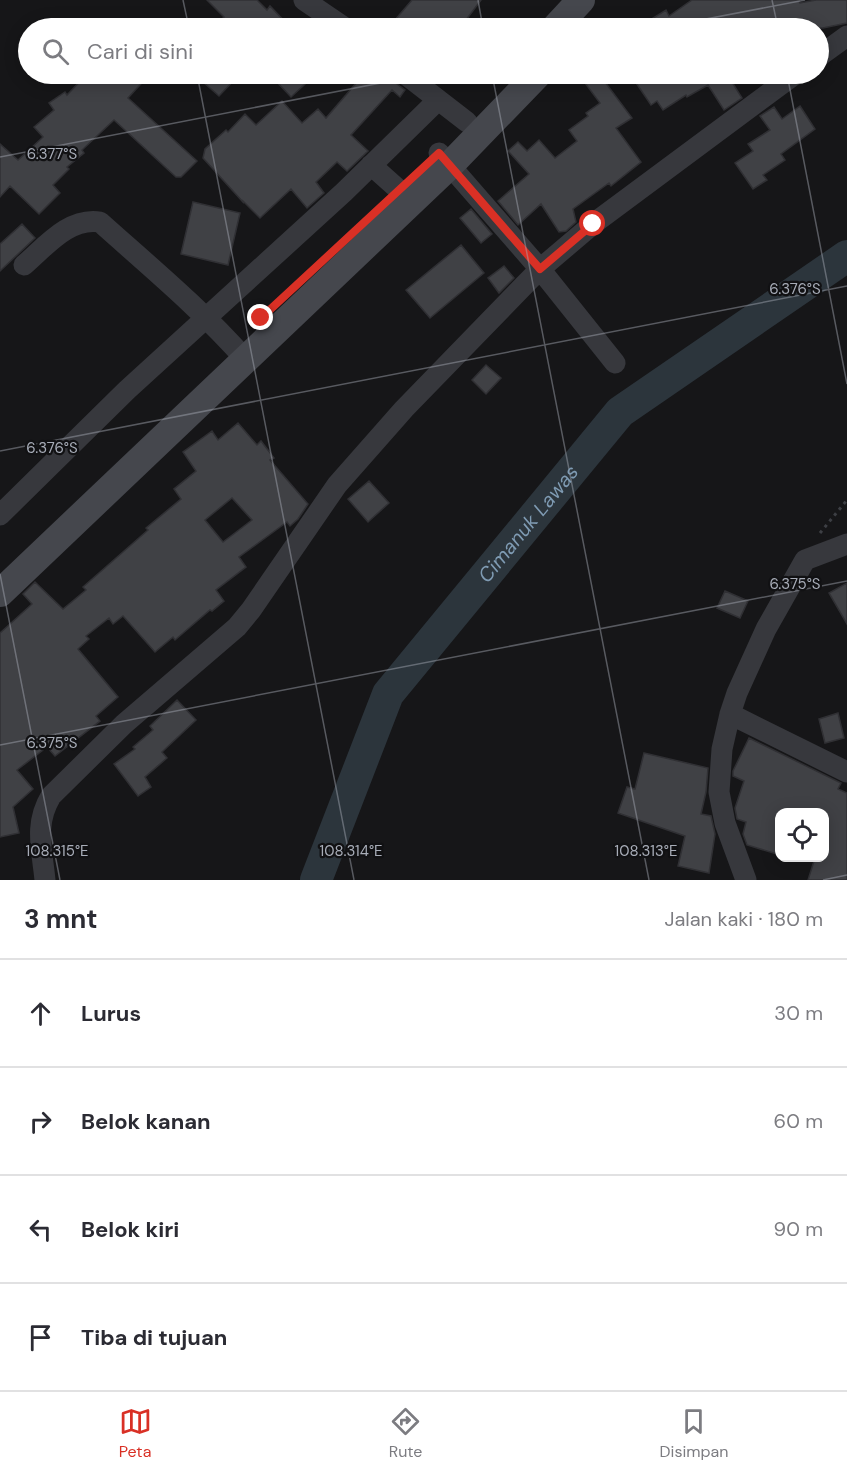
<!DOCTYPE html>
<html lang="id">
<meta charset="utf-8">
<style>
body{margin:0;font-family:"DM Sans",sans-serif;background:#f7f7f7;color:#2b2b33}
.controls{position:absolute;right:18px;bottom:18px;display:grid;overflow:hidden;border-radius:12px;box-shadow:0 3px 15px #0003}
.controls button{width:54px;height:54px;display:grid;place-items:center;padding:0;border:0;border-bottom:2px solid #e1e1e2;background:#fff;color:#2b2b33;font:30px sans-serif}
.stop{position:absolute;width:18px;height:18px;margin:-14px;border:4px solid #d93025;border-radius:50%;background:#fff}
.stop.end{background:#d93025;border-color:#fff;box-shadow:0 2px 6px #0008}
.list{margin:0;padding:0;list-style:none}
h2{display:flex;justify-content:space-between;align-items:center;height:78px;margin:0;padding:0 24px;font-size:26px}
h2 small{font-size:20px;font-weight:400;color:#7c7c81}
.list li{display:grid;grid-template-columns:39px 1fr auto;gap:18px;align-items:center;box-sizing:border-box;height:108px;padding:0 24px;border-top:2px solid #e1e1e2}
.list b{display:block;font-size:22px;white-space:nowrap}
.list em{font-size:20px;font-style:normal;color:#7c7c81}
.icon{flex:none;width:33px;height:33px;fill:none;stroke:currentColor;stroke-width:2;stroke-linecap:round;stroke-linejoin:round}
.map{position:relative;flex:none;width:847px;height:880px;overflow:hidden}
.search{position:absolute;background:#fff;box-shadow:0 3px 15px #0003;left:18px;right:18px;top:18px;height:66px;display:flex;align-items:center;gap:15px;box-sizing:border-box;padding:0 21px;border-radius:33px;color:#7c7c81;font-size:22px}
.sheet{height:510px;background:#fff}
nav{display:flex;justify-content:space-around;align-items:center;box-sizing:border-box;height:84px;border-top:2px solid #e1e1e2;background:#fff;font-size:16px;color:#7c7c81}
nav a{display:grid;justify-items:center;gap:3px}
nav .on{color:#d93025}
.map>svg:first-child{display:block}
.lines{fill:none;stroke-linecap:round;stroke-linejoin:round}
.river{stroke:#2c353c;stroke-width:32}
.building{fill:#404145;stroke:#303034;stroke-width:1.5;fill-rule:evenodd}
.path{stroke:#3d3f44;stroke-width:3;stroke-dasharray:3 4.5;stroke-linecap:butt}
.minor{stroke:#37383d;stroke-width:21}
.secondary{stroke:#45474d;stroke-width:28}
.route{stroke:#d93025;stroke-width:8}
.ticks{fill:none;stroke:#a8adb8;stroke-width:1.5;stroke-opacity:0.45}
.labels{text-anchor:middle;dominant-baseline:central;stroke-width:4.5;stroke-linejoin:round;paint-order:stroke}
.water-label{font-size:20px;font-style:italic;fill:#7f9bb3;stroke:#111113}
.ticks-label{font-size:15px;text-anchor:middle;fill:#a8adb8;stroke:#111113;stroke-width:4.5;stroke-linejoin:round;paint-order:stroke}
</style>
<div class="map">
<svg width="847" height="880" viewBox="0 0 847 880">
<rect width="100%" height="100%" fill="#161618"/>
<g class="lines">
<!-- river -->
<path class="river" id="s1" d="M316,880L388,694L620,412L847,256"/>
</g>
<!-- building -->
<path class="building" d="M207,0H257L267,10L270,6L291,28H213L224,17Z
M412,0H481L463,24L460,23L456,28H404L394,21Z
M692,0H799L800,3L816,0H847V23L823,28H637L666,10L669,16Z
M87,74H150L128,98L197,161L181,177H176L114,120L82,150L84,153L67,167L69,169L53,185L60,193L39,214L10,186L0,197V144L18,160L43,137L34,127L54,110L49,103L65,92L67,95Z
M194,74H240L219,96Z
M282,74H316L291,97L275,80Z
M364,74H392L397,84L405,90L400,97L392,90L351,135L368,151L347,171L337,162L316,182L324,193L307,208L291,189L260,218L243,201V202L203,158L205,149L226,130L228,132L245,114L256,125L282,101L302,123L318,109L326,118Z
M589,74H599L632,118L616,128L641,162L611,186L609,183L573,209L576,222L566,231L559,232L541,204L518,225L498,201L529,174L508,151L518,142L527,151L539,140L555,158L577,141L569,130L588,116L586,113L600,103L582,79Z
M630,74H727L742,98L724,110L708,85L687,97L686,95L663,110L657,101L651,105Z
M800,106L815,129L781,154L785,160L763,175L767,180L753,189L735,163L753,151L748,144L770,130L760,116L774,107L782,119Z
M193,202L240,213L228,265L181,254Z
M471,209L492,234L481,243L460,218Z
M22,224L35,238L0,271V244Z
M461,245L484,273L430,318L406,290Z
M504,266L514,278L499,293L488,278Z
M486,365L501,378L486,394L472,380Z
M238,423L257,445L261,441L274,458L270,460L308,504L298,519L290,526L287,522L239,557L246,567L216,590L224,601L212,611L210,610L175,640L173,637L155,652L123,616L113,624L109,618L86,636L89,639L78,649L118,697L96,716L100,721L55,756L47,747L17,770L33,789L13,807L19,833L0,837V633L32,604L23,594L35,582L63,609L86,590L83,587L148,530L146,528L181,499L174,489L196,471L183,452L212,431L218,440ZM232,498L252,520L223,542L205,520Z
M369,481L389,503L368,522L348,499Z
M847,583V624L829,593Z
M725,591L748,601L740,618L717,608Z
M177,700L196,720L162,752L167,758L145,777L151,787L138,796L114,764L135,749L133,747L153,730L150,726Z
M838,713L844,738L825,743L819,719Z
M749,738L841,783L838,789L847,793V880H808L815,858H825V813H780V855L747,845L743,834L746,822L737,819L735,808L744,781L733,776V771Z
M644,753L708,768L706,792L701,814L711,816L715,834L709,873L678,866L685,836L618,813L627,787L635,789Z"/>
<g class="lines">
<!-- path -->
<path class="path" d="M820,533L847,500"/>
<!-- minor -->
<path class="minor" d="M304,0L345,28
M818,57L847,36
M405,74L467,122
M439,153L540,269L615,363
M371,165L399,190
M24,265C46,246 69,217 100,222C149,266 201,309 245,359
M0,515L127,390L344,192L438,100
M730,714L847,772
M45,880C42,849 34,824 51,796L124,724L237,627L251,610L337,485L404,409L540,269L593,224L795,74
M746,880L725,823L719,792L722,749L730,714L737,693L766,629L805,560L847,544"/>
<!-- secondary -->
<path class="secondary" d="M555,28L581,0
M0,593L450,165L538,74"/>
</g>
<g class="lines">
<!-- route -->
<path class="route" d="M261,318L439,153L540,269L593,224"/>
</g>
<!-- ticks -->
<path class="ticks" d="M183,0L189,28M478,0L483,28M772,0L778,28M659,28L805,0M197,74L354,880M492,74L649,880M787,74L847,384M0,157L427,74M0,451L847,286M0,574L60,880M0,745L847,581M823,880L847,875"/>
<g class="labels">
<!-- water labels -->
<g class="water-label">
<text stroke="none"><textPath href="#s1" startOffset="420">Cimanuk Lawas</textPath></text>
</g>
</g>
<g class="ticks-label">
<text x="52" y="159">6.377°S</text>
<text x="795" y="294">6.376°S</text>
<text x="52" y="453">6.376°S</text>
<text x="795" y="589">6.375°S</text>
<text x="52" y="748">6.375°S</text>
<text x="57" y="856">108.315°E</text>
<text x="351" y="856">108.314°E</text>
<text x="646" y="856">108.313°E</text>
</g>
</svg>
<div class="controls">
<button><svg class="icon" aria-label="locate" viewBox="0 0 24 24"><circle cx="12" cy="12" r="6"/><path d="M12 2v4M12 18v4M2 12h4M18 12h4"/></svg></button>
</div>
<div class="stop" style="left:593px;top:224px"></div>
<div class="stop end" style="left:261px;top:318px"></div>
<div class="search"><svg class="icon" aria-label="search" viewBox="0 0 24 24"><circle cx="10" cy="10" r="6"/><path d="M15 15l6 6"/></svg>Cari di sini</div>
</div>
<section class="sheet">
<h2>3 mnt<small>Jalan kaki · 180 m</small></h2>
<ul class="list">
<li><svg class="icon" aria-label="ahead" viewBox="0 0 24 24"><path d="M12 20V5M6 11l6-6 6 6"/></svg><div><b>Lurus</b></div><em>30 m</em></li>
<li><svg class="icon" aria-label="right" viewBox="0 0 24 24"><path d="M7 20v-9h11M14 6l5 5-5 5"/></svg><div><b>Belok kanan</b></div><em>60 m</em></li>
<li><svg class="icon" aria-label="left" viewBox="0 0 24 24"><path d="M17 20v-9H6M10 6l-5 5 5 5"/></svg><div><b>Belok kiri</b></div><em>90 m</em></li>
<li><svg class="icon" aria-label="arrive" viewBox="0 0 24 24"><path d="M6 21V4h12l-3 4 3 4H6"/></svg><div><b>Tiba di tujuan</b></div></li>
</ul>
</section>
<nav>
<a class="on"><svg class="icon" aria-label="map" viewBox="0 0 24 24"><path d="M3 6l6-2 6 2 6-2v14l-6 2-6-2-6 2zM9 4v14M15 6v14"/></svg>Peta</a>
<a><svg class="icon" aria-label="directions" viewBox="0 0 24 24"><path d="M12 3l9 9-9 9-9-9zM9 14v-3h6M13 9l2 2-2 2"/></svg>Rute</a>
<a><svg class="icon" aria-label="saved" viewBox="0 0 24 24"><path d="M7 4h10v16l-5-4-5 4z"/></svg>Disimpan</a>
</nav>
